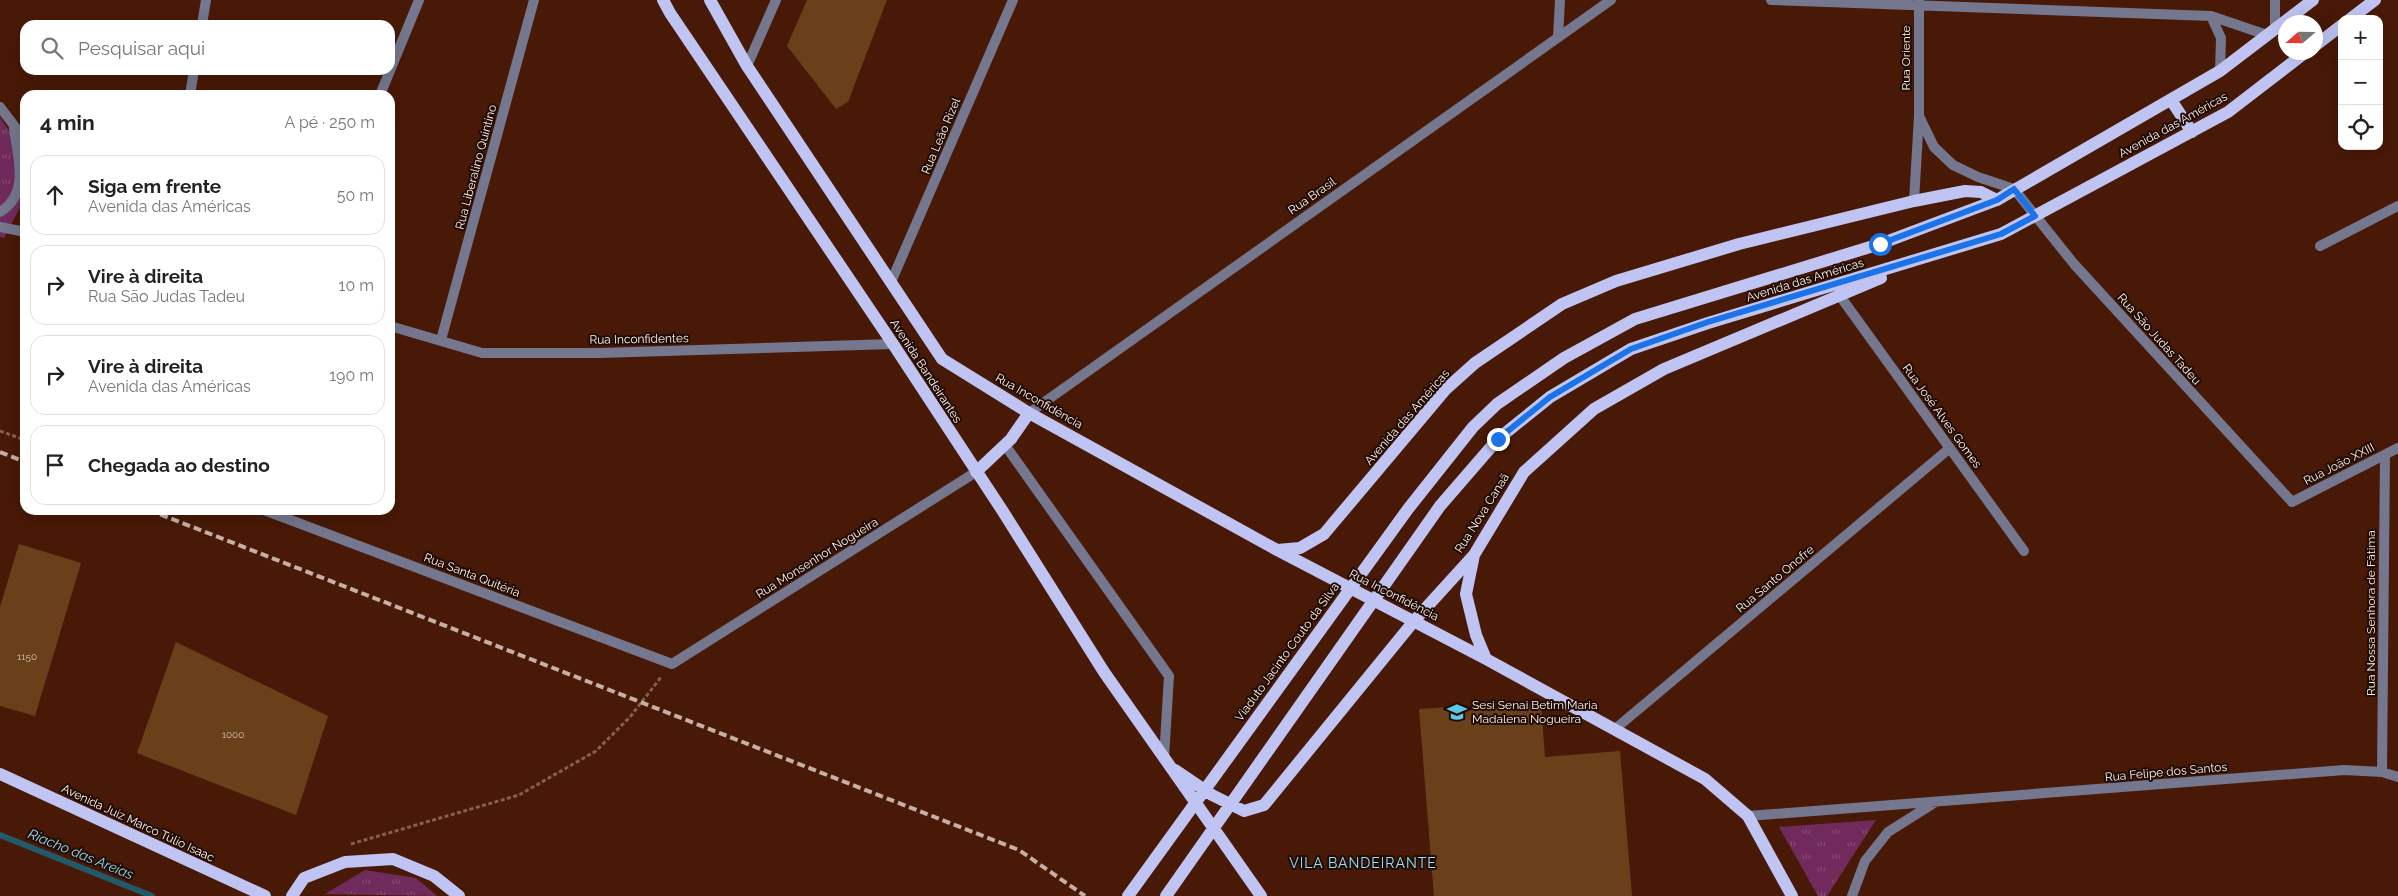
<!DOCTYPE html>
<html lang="pt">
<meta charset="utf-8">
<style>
body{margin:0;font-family:Raleway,sans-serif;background:#f6f6f6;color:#222}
.controls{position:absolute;right:15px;top:15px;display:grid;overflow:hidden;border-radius:10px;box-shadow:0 5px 20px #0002}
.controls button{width:45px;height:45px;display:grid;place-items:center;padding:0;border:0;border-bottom:1px solid #e0e0e0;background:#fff;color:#222;font:25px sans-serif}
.compass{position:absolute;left:2278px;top:15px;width:45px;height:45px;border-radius:50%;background:#fff;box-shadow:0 5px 20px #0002;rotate:250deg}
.stop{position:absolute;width:15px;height:15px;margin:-11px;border:4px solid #1a73e8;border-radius:50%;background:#fff}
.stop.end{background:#1a73e8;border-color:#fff;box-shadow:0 1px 5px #0008}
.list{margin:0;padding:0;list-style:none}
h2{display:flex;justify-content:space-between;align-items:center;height:65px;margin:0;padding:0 20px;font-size:21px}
h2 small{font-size:16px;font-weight:400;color:#767676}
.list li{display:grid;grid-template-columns:32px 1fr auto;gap:15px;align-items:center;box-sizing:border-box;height:80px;margin:0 10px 10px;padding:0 10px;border:1px solid #e0e0e0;border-radius:15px}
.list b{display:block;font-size:19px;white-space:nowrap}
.list p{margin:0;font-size:16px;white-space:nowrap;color:#767676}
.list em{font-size:16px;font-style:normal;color:#767676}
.icon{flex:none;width:28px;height:28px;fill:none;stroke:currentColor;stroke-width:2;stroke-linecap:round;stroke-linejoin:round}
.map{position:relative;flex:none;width:2398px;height:896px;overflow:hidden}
.search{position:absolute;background:#fff;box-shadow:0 5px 20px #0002;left:20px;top:20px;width:375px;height:55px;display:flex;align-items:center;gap:12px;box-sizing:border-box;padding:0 18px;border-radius:15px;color:#767676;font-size:19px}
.panel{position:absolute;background:#fff;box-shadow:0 5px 20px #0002;left:20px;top:90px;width:375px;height:425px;border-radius:15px}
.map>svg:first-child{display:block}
.grass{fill:url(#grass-tufts)}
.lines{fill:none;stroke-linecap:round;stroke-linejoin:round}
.stream{stroke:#225a6a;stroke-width:6}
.building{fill:#6a401a}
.path{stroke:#846052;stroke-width:3;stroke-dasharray:4 2.5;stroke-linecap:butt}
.service{stroke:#74778d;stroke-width:10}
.minor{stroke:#74778d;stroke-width:10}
.tertiary{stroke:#74778d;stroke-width:10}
.primary{stroke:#bfc4f3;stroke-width:12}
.rail{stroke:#c6afa5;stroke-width:4;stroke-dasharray:8 4;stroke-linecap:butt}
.route{stroke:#1a73e8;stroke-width:6}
.labels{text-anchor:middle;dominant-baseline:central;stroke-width:4;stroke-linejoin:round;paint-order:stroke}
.number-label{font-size:10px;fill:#d9c5b8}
.street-label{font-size:12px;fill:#fef1ec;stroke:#210c05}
.poi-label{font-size:12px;fill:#fef1ec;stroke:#210c05;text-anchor:start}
.water-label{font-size:14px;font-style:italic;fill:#96daf1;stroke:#210c05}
.neighbourhood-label{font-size:14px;letter-spacing:1px;fill:#98e1f9;stroke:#210c05}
</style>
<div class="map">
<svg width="2398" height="896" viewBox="0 0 2398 896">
<defs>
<pattern id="grass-tufts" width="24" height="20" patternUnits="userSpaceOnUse" patternTransform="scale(1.25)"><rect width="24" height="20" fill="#712a5c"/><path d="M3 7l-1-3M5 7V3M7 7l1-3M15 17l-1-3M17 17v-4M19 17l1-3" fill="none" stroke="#864974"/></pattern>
</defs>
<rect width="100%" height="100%" fill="#481906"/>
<!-- grass -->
<path class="grass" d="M0,117L25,157V198L4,238L0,237Z
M1876,820L1827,896H1818L1779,827Z
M365,870L416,878L437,896L325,894Z"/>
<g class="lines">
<!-- stream -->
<path class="stream" d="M0,835L152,896"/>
</g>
<!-- building -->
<path class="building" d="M807,0H887L848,102L836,109L787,46Z
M19,544L81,563L35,716L0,706V607Z
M176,642L328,716L296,815L137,753Z
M1541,704L1545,757L1620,751L1632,896H1434L1419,709L1464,706L1465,710Z"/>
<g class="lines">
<!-- path -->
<path class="path" d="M0,431L25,440
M351,844L519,795L596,751L630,717L662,676"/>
<!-- service -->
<path class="service" d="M1005,445L1169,676L1164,758"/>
<!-- minor -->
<path class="minor" d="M1771,0L2211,16L2267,35
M2211,16L2221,38L2220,71
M202,25L206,0
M2275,29V0
M1558,37L1560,0
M747,66L776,0
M190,95L194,70
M380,95L419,0
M1919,116L1934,147L1953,165L1978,177L2014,189L2074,264L2292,502L2398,448
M1914,201L1919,116V0
M2320,246L2398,206
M891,282L1013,0
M1840,296L2024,551
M441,340L534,0
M1029,413L1611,0
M264,510L672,664L976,472
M1615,729L1950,448
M2382,772L2385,455
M1748,816L2344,770L2382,772L2398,777
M1852,896L1865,861L1888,832L1934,803"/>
<!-- tertiary -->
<path class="tertiary" d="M0,107L25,140
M0,212C30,194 18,158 14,128
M0,227L25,232
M390,326L482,353H600L893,344"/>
<!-- primary -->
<path class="primary" d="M663,0L670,13L893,344L1002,510L1104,672L1261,896
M710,0L747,66L942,359L1029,413L1277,550L1486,659L1705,779L1748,816L1792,896
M2350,19L2375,0
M2316,45L2342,25
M2171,100L2192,132
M976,472L1011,439L1029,413
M1277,550L1300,548L1324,534L1446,389L1475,363L1562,304L1616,281L1739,244L1914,201L1965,191L1981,192L1997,200
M1474,555L1466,594L1476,635L1486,659
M1175,770L1212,795L1244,811L1264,805L1414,621L1474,555L1524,472L1594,409L1664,369L1881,278
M0,774L265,896
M292,896L304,878L345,862L393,859L434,876L459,896
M1128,896L1408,509L1473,427L1497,404L1564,358L1635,319L1880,244L1997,200L2220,71L2313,0
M1166,896L1440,506L1498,439L1550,397L1631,349L1708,323L2001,234L2228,112L2306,52"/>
<!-- rail -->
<path class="rail" d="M0,452L25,462
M149,510L1019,850L1085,896"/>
</g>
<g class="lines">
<!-- route -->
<path class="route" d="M1498,439L1550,397L1631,349L1708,322L2001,234L2035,216L2014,189L1997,200L1880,244"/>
</g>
<!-- icons -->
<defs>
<symbol id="university-bare" viewBox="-9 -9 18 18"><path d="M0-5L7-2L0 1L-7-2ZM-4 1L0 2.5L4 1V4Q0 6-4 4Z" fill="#5cc7e8" stroke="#210c05" stroke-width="2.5" paint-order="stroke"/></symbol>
</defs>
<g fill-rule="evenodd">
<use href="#university-bare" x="1443" y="698" width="28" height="28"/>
</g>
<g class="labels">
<!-- number labels -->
<g class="number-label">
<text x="27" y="656">1150</text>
<text x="233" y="734">1000</text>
</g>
<!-- street labels -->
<g class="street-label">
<text transform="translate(1906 58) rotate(-90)">Rua Oriente</text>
<text transform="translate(2173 125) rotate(-29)">Avenida das Américas</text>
<text transform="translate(941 136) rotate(-67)">Rua Leão Rizel</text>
<text transform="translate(476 167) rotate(-75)">Rua Liberalino Quintino</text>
<text transform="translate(1312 196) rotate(-35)">Rua Brasil</text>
<text transform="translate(1805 280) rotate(-17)">Avenida das Américas</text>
<text transform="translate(639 339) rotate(-1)">Rua Inconfidentes</text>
<text transform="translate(2159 339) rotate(48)">Rua São Judas Tadeu</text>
<text transform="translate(926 371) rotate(57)">Avenida Bandeirantes</text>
<text transform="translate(1039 401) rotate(30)">Rua Inconfidência</text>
<text transform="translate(1942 416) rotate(54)">Rua José Alves Gomes</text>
<text transform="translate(1407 417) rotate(-49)">Avenida das Américas</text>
<text transform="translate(2339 464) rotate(-27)">Rua João XXIII</text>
<text transform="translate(1482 513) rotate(-58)">Rua Nova Canaã</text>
<text transform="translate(817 558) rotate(-32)">Rua Monsenhor Nogueira</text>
<text transform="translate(472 575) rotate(21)">Rua Santa Quitéria</text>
<text transform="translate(1775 579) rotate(-40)">Rua Santo Onofre</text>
<text transform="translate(1394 595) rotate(27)">Rua Inconfidência</text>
<text transform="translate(2371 613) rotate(-90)">Rua Nossa Senhora de Fátima</text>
<text transform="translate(1287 652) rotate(-54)">Viaduto Jacinto Couto da Silva</text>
<text transform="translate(2166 772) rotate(-5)">Rua Felipe dos Santos</text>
<text transform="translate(138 823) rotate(25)">Avenida Juiz Marco Túlio Isaac</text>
</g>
<!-- poi labels -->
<g class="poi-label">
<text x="1472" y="705">Sesi Senai Betim Maria<tspan x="1472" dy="14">Madalena Nogueira</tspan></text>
</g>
<!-- water labels -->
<g class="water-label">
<text transform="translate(81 854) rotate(22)">Riacho das Areias</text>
</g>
<!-- neighbourhood labels -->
<g class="neighbourhood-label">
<text x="1363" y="863">VILA BANDEIRANTE</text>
</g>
</g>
</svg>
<div class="controls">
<button>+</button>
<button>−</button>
<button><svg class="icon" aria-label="locate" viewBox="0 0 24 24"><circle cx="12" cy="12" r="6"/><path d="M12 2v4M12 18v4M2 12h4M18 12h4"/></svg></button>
</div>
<svg class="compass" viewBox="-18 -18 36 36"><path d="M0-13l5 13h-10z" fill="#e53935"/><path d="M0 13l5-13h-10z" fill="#767676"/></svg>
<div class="stop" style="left:1880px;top:244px"></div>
<div class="stop end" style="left:1498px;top:439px"></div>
<div class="search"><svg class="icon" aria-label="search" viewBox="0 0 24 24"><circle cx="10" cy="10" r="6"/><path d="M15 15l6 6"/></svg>Pesquisar aqui</div>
<section class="panel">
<h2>4 min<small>A pé · 250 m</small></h2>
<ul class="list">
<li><svg class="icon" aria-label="ahead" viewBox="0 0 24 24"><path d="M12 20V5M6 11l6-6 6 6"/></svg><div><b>Siga em frente</b><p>Avenida das Américas</p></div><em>50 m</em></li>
<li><svg class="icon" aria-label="right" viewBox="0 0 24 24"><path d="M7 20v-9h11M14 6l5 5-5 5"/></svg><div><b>Vire à direita</b><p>Rua São Judas Tadeu</p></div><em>10 m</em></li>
<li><svg class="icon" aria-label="right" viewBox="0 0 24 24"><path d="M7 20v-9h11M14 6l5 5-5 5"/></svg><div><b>Vire à direita</b><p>Avenida das Américas</p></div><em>190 m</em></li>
<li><svg class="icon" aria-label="arrive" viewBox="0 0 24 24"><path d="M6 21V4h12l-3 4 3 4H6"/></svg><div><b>Chegada ao destino</b></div></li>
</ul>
</section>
</div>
